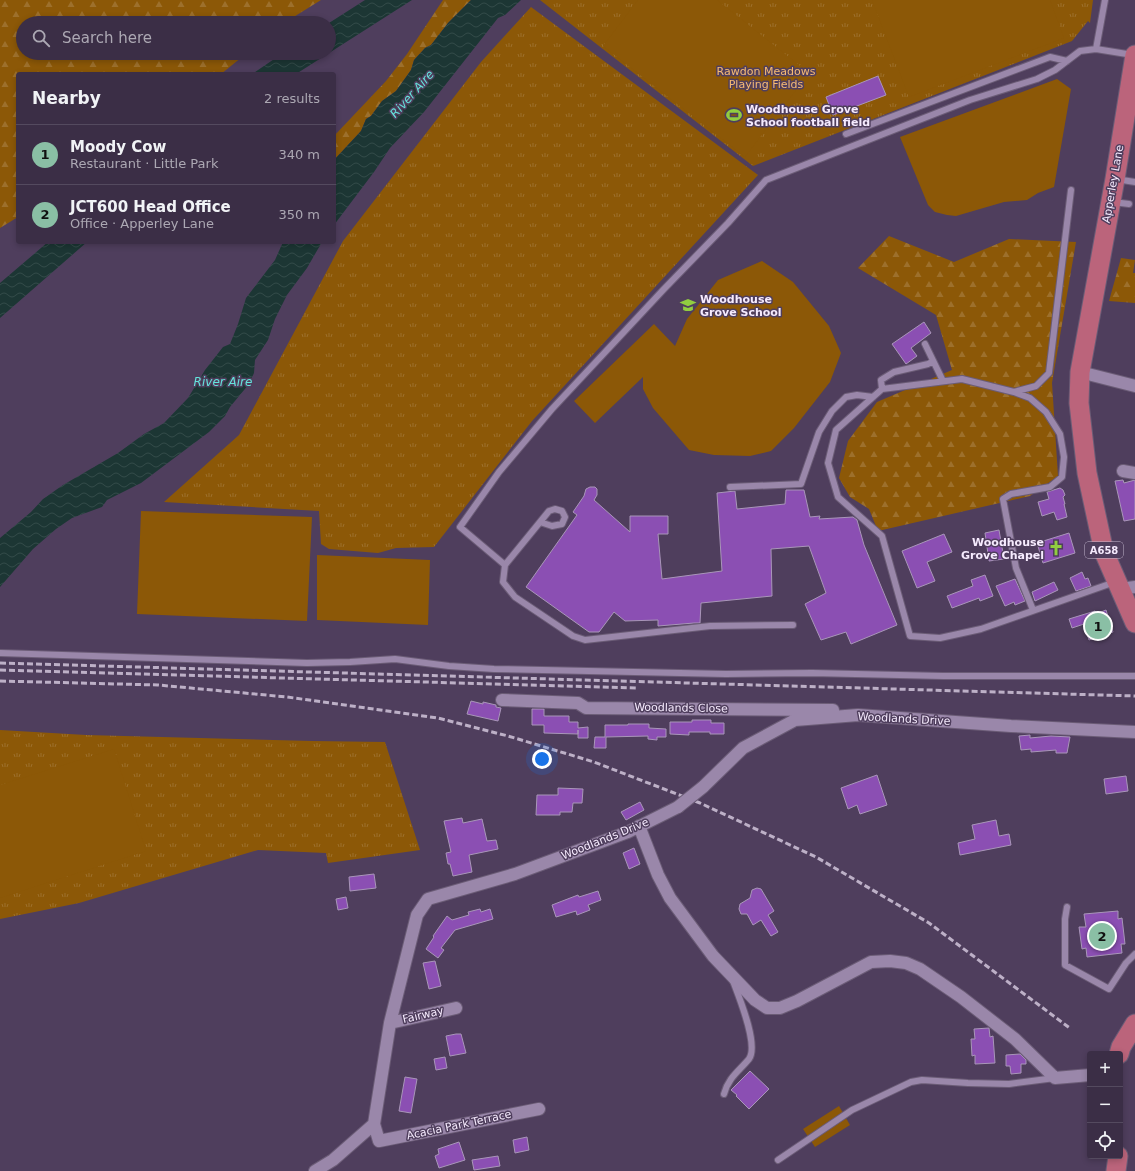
<!DOCTYPE html>
<meta charset="utf-8">
<style>
body{margin:0;font-family:"DejaVu Sans",sans-serif;background:#42364d;color:#f1f3f6}
.controls{position:absolute;right:12px;bottom:12px;display:grid;overflow:hidden;border-radius:4px;box-shadow:0 2px 6px #0003}
.controls button{width:36px;height:36px;display:grid;place-items:center;padding:0;border:0;border-bottom:1px solid #544a5f;background:#3b2e46;color:#f1f3f6;font:20px sans-serif}
.you{position:absolute;left:542px;top:759px;width:14px;height:14px;margin:-10px;border:3px solid #fff;border-radius:50%;background:#1a73e8;box-shadow:0 0 0 6px #1a73e833}
.badge{display:grid;place-items:center;width:26px;height:26px;border-radius:50%;background:#8abfa5;color:#111;font-size:13px;font-weight:700}
.pin{position:absolute;translate:-50% -50%;border:2px solid #fff;box-shadow:0 1px 4px #0006}
.list{margin:0;padding:0;list-style:none}
h2{display:flex;justify-content:space-between;align-items:center;height:52px;margin:0;padding:0 16px;font-size:17px}
h2 small{font-size:13px;font-weight:400;color:#aca8b3}
.list li{display:grid;grid-template-columns:26px 1fr auto;gap:12px;align-items:center;box-sizing:border-box;height:60px;padding:0 16px;border-top:1px solid #544a5f}
.list b{display:block;font-size:15px;white-space:nowrap}
.list p{margin:0;font-size:13px;white-space:nowrap;color:#aca8b3}
.list em{font-size:13px;font-style:normal;color:#aca8b3}
.icon{flex:none;width:22px;height:22px;fill:none;stroke:currentColor;stroke-width:2;stroke-linecap:round;stroke-linejoin:round}
.map{position:relative;flex:none;width:1135px;height:1171px;overflow:hidden}
.search{position:absolute;background:#3b2e46;box-shadow:0 2px 6px #0003;left:16px;top:16px;width:320px;height:44px;display:flex;align-items:center;gap:10px;box-sizing:border-box;padding:0 14px;border-radius:22px;color:#aca8b3;font-size:15px}
.panel{position:absolute;background:#3b2e46;box-shadow:0 2px 6px #0003;left:16px;top:72px;width:320px;height:172px;border-radius:4px}
.map>svg:first-child{display:block}
.grass{fill:url(#grass-tufts)}
.forest{fill:url(#forest-firs)}
.pitch{fill:#8c5807}
.water{fill:url(#water-waves)}
.building{fill:#8b4fb3;stroke:#a996b9}
.lines{fill:none;stroke-linecap:round;stroke-linejoin:round}
.service-casing{stroke:#6b5c76;stroke-width:8}
.minor-casing{stroke:#6b5c76;stroke-width:14}
.trunk-casing{stroke:#6b5c76;stroke-width:21}
.service{stroke:#9a87aa;stroke-width:6}
.minor{stroke:#9a87aa;stroke-width:12}
.trunk{stroke:#bb647b;stroke-width:19}
.rail{stroke:#bdb0c7;stroke-width:3;stroke-dasharray:6 3;stroke-linecap:butt}
.minor-bridge-casing{stroke:#6b5c76;stroke-width:14;stroke-linecap:butt}
.minor-bridge{stroke:#9a87aa;stroke-width:12}
.labels{text-anchor:middle;dominant-baseline:central;stroke-width:3;stroke-linejoin:round;paint-order:stroke}
.shield{fill:#4f3e5d;stroke:#c4b7ce;stroke-width:1}
.shield-label{font-size:10px;font-weight:bold;fill:#f6ebfe}
.park-label{font-size:11px;fill:#f7bb73;stroke:#4f3e5d}
.poi-label{font-size:11px;font-weight:bold;fill:#f6ebfe;stroke:#4f3e5d;text-anchor:start}
.street-label{font-size:11px;fill:#f6ebfe;stroke:#4f3e5d}
.water-label{font-size:12px;font-style:italic;fill:#64e4dc;stroke:#4f3e5d}
</style>
<div class="map">
<svg width="1135" height="1171" viewBox="0 0 1135 1171">
<defs>
<pattern id="grass-tufts" width="24" height="20" patternUnits="userSpaceOnUse"><rect width="24" height="20" fill="#8c5807"/><path d="M3 7l-1-3M5 7V3M7 7l1-3M15 17l-1-3M17 17v-4M19 17l1-3" fill="none" stroke="#9d702c"/></pattern>
<pattern id="forest-firs" width="22" height="20" patternUnits="userSpaceOnUse"><rect width="22" height="20" fill="#8c5807"/><path d="M5 1l3.5 6h-7zM16 11l3.5 6h-7z" fill="#9d702c"/></pattern>
<pattern id="water-waves" width="16" height="10" patternUnits="userSpaceOnUse"><rect width="16" height="10" fill="#1c3634"/><path d="M0 5q4-4 8 0t8 0" fill="none" stroke="#324a48"/></pattern>
</defs>
<rect width="100%" height="100%" fill="#4f3e5d"/>
<!-- grass -->
<path class="grass" d="M540,0H1093L1090,23L1088,21L1072,41L753,166Z
M531,7L758,175L532,421L434,547L396,548L378,553L329,549L321,544L319,511L164,502L239,435L343,241L481,62Z
M0,730L86,735L312,741L385,742L420,850L328,863L326,853L258,850L79,903L0,919Z"/>
<!-- forest -->
<path class="forest" d="M0,0H321L284,23H23V53H247L221,74H18V217L0,228Z
M443,0H471L448,23L431,45L425,48L414,60L411,70L396,91L382,101L371,116L366,119L361,131L334,160V136L386,81L407,54Z
M889,236L954,262L1009,239L1076,242L1052,383L1058,476L1030,496L878,531L869,509L850,497L839,478L848,441L877,402L952,370L936,315L858,268Z
M1121,258L1135,260L1133,273H1135V303L1109,301Z"/>
<!-- pitch -->
<path class="pitch" d="M638,0H717L809,73L745,157L603,46Z
M872,0H1050L1064,38L909,97Z
M1057,79L1071,89L1054,187L1038,193L1027,200L1004,202L956,216L947,215L935,212L928,205L900,137Z
M762,261L793,282L829,326L841,353L830,382L794,428L771,451L750,456L714,455L689,450L653,408L643,389V377L595,423L574,401L654,324L675,346L687,319L718,280Z
M141,511L312,517L307,621L137,614Z
M317,555L430,560L428,625L317,620Z
M114,749L146,851L0,898V785Z
M839,1106L850,1125L815,1147L803,1129Z"/>
<!-- water -->
<path class="water" d="M365,0H412L329,53V23Z
M471,0H521L505,15L498,18L424,112L390,148L374,172L334,225V160L361,131L366,119L371,116L382,101L396,91L411,70L414,60L425,48L431,45L448,23Z
M283,53H329L296,74H252Z
M48,242H87L0,318V283Z
M283,242H322L307,268L287,295L275,319L268,340L255,360L254,373L249,384L230,407L225,416L209,432L141,483L107,500L102,507L72,518L56,529L33,549L0,587V538L31,512L43,499L63,485L118,453L144,434L164,423L188,398L205,370L223,347L230,344L238,324L246,298L275,260Z"/>
<!-- building -->
<path class="building" d="M878,76L886,95L833,115L826,97Z
M924,322L931,333L911,348L917,356L906,364L892,344Z
M1123,480L1124,483L1135,480V519L1124,521L1115,481Z
M590,487H595L597,489V495L594,500L630,532V516H668V534H658L662,579L722,571L717,493L735,491L737,509L785,504L786,490H804L810,517L820,516L819,519L853,517L857,520L864,545L897,625L851,644L846,632L821,640L805,604L826,593L809,546L771,549L772,596L701,603L700,623H694L658,626V620L625,621L614,612L599,632H589L526,587L577,515L573,512L584,496L586,489Z
M1060,488L1063,490L1065,495L1063,497L1065,504H1064L1067,517L1057,520L1054,512L1042,516L1038,502L1049,499L1047,492Z
M999,530L1004,559L989,561L985,533Z
M1069,533L1075,553L1043,563L1037,543Z
M944,534L952,552L927,562L935,581L917,588L902,551Z
M1082,572L1085,579L1088,578L1091,586L1076,591L1070,578Z
M985,575L993,596L980,601L979,598L952,608L947,596L973,586L971,580Z
M1015,579L1025,601L1015,605L1014,602L1005,606L996,586Z
M1054,582L1058,590L1035,601L1032,592Z
M1106,610L1113,632L1089,640L1084,624L1072,628L1069,619L1095,611L1096,614Z
M471,701L483,704V702L496,705V707L501,708L498,721L467,714Z
M532,709H544V716H569V722H578V728L588,727V738H578V730V734L544,733V725H532Z
M692,720H711V723H724V734H710V732H689V735L670,734V722H692Z
M628,724H649V728L666,729V737H657V740L648,739V736L606,737V748H594L595,737H605V725H628Z
M1030,735V738L1051,736L1070,737L1067,753H1056V750L1031,752V749L1021,750L1019,736Z
M877,775L887,805L860,814L857,805L848,809L841,788Z
M1126,776L1128,791L1106,794L1104,779Z
M558,788L583,789L582,803H573L572,812H560V815H536L537,795H558Z
M640,802L644,810L626,820L621,812Z
M462,818L463,823L482,819L487,841L496,840L498,849L469,855L472,872L453,876L450,864H448L446,853L451,852L444,821Z
M996,820L999,836L1009,834L1011,845L960,855L958,843L975,839L972,825Z
M634,848L640,864L629,869L623,853Z
M374,874L376,888L350,891L349,877Z
M757,888L761,889L774,911L768,915L778,932L771,936L761,920L753,925L747,914H741L739,909L740,904L750,898L752,890Z
M598,891L601,900L588,905L590,910L577,915L576,911L556,917L552,905L578,895L579,897Z
M346,897L348,908L338,910L336,899Z
M480,909L481,912L490,909L493,919L455,930L441,948L444,950L438,958L426,949L434,937L433,936L447,916L452,920L469,915L468,912Z
M1118,911V919L1122,918L1125,944H1121L1122,953L1087,957L1086,948L1082,949L1079,927H1086L1084,914Z
M435,961L441,986L429,989L423,963Z
M989,1028L990,1037L993,1036L995,1063L975,1064V1055L972,1056L971,1039H975L974,1029Z
M456,1034H461L466,1053L450,1056L446,1036Z
M1020,1054L1026,1060V1064H1021V1073L1011,1074L1010,1066H1006V1055Z
M445,1057L447,1068L436,1070L434,1059Z
M750,1071L769,1089L749,1109L736,1096L737,1095L731,1090Z
M405,1077L417,1079L411,1113L399,1111Z
M527,1137L529,1150L515,1153L513,1140Z
M459,1142L465,1160L439,1168L435,1156L439,1154L438,1149Z
M498,1156L500,1166L474,1170L472,1160Z"/>
<g class="lines">
<defs>
<path id="service" d="M1096,49L1105,0
M846,134L1050,57L1067,61
M1116,179L1135,182
M1071,190L1049,373L1036,386L1014,392L962,379L882,389L836,430L828,463L838,497L882,536L910,636L940,638L981,629L1115,582
M1113,202L1129,204
M925,344L943,381
M882,389L881,380L894,372L928,364L933,361
M1014,392L1030,398L1046,412L1060,434L1064,457L1062,477L1050,487L1011,494L1003,499L1016,568L1033,610
M730,487L801,484L819,432L832,411L846,397L857,395L873,397
M505,565L549,511L555,509L562,511L565,517L562,524L552,526L540,522
M793,625L710,626L585,640L573,636L515,597L503,582L505,565L460,527L499,472L552,409L664,289L728,223L766,180L970,100L1037,79L1055,70L1080,51L1096,49L1133,55
M0,653L307,663L350,662L395,659L449,666L494,669L726,674L812,673L943,676H1135
M1067,907L1065,919V965L1109,989L1126,963L1135,954
M724,1094C728,1078 739,1071 749,1059C759,1045 739,997 733,981
M778,1160L852,1110L911,1082L922,1080L968,1083L1009,1084L1055,1078"/>
<path id="minor" d="M1080,372L1135,386
M1123,471L1135,473
M1121,589L1135,587
M502,700L578,703L586,708L833,710
M703,787L743,748L795,720L858,715L1011,726L1135,732
M639,826L658,875L670,898L713,956L755,1000L767,1008H780L797,1001L871,962L890,961L906,963L920,969L961,997L1015,1039L1055,1078L1090,1075
M390,1023L456,1008
M374,1124L379,1141L539,1109
M315,1171L333,1160L374,1124L390,1023L417,915L428,899L515,874L628,832L678,807"/>
<path id="trunk" d="M1135,55L1115,179L1080,372L1079,403L1087,473L1104,552L1135,623
M1119,1054L1121,1047L1135,1024
M1116,1171L1118,1156"/>
</defs>
<!-- service casing -->
<use href="#service" class="service-casing"/>
<!-- minor casing -->
<use href="#minor" class="minor-casing"/>
<!-- trunk casing -->
<use href="#trunk" class="trunk-casing"/>
<!-- service -->
<use href="#service" class="service"/>
<!-- minor -->
<use href="#minor" class="minor"/>
<!-- trunk -->
<use href="#trunk" class="trunk"/>
<!-- rail -->
<path class="rail" d="M0,663L1135,696
M0,670L637,688
M0,681L158,685L287,697L438,718L508,736L594,762L700,803L816,857L929,923L1071,1029"/>
<defs>
<path id="minor-bridge" d="M678,807L703,787"/>
</defs>
<!-- minor-bridge casing -->
<use href="#minor-bridge" class="minor-bridge-casing"/>
<!-- minor-bridge -->
<use href="#minor-bridge" class="minor-bridge"/>
</g>
<!-- icons -->
<defs>
<symbol id="stadium-bare" viewBox="-9 -9 18 18"><path d="M0-5a6.5 5 0 1 0 0 10a6.5 5 0 1 0 0-10ZM-3.5-1.8h7v3.6h-7Z" fill="#91cd40" stroke="#4f3e5d" stroke-width="2.5" paint-order="stroke"/></symbol>
<symbol id="school-bare" viewBox="-9 -9 18 18"><path d="M0-5L7-2L0 1L-7-2ZM-4 1L0 2.5L4 1V4Q0 6-4 4Z" fill="#91cd40" stroke="#4f3e5d" stroke-width="2.5" paint-order="stroke"/></symbol>
<symbol id="church-bare" viewBox="-9 -9 18 18"><path d="M-1.2-6h2.4v3.5h3.3v2.4h-3.3V6h-2.4V-.1h-3.3v-2.4h3.3Z" fill="#91cd40" stroke="#4f3e5d" stroke-width="2.5" paint-order="stroke"/></symbol>
</defs>
<g fill-rule="evenodd">
<use href="#stadium-bare" x="723" y="104" width="22" height="22"/>
<use href="#school-bare" x="677" y="294" width="22" height="22"/>
<use href="#church-bare" x="1045" y="537" width="22" height="22"/>
</g>
<g class="labels">
<!-- shield labels -->
<rect class="shield" x="1085" y="542" width="38" height="16" rx="3"/>
<g class="shield-label">
<text x="1104" y="550">A658</text>
</g>
<!-- park labels -->
<g class="park-label">
<text x="766" y="71">Rawdon Meadows<tspan x="766" dy="13">Playing Fields</tspan></text>
</g>
<!-- poi labels -->
<g class="poi-label">
<text x="746" y="109">Woodhouse Grove<tspan x="746" dy="13">School football field</tspan></text>
<text x="700" y="299">Woodhouse<tspan x="700" dy="13">Grove School</tspan></text>
<text x="1044" y="542" text-anchor="end">Woodhouse<tspan x="1044" dy="13">Grove Chapel</tspan></text>
</g>
<!-- street labels -->
<g class="street-label">
<text transform="translate(1113 184) rotate(-80)">Apperley Lane</text>
<text transform="translate(681 708) rotate(1)">Woodlands Close</text>
<text transform="translate(904 719) rotate(3)">Woodlands Drive</text>
<text transform="translate(605 839) rotate(-22)">Woodlands Drive</text>
<text transform="translate(423 1015) rotate(-13)">Fairway</text>
<text transform="translate(459 1125) rotate(-12)">Acacia Park Terrace</text>
</g>
<!-- water labels -->
<g class="water-label">
<text transform="translate(412 94) rotate(-48)">River Aire</text>
<text x="223" y="382">River Aire</text>
</g>
</g>
</svg>
<div class="controls">
<button>+</button>
<button>−</button>
<button><svg class="icon" aria-label="locate" viewBox="0 0 24 24"><circle cx="12" cy="12" r="6"/><path d="M12 2v4M12 18v4M2 12h4M18 12h4"/></svg></button>
</div>
<div class="you"></div>
<div class="pin badge" style="left:1098px;top:626px">1</div>
<div class="pin badge" style="left:1102px;top:936px">2</div>
<div class="search"><svg class="icon" aria-label="search" viewBox="0 0 24 24"><circle cx="10" cy="10" r="6"/><path d="M15 15l6 6"/></svg>Search here</div>
<section class="panel">
<h2>Nearby<small>2 results</small></h2>
<ul class="list">
<li><span class="badge">1</span><div><b>Moody Cow</b><p>Restaurant · Little Park</p></div><em>340 m</em></li>
<li><span class="badge">2</span><div><b>JCT600 Head Office</b><p>Office · Apperley Lane</p></div><em>350 m</em></li>
</ul>
</section>
</div>
